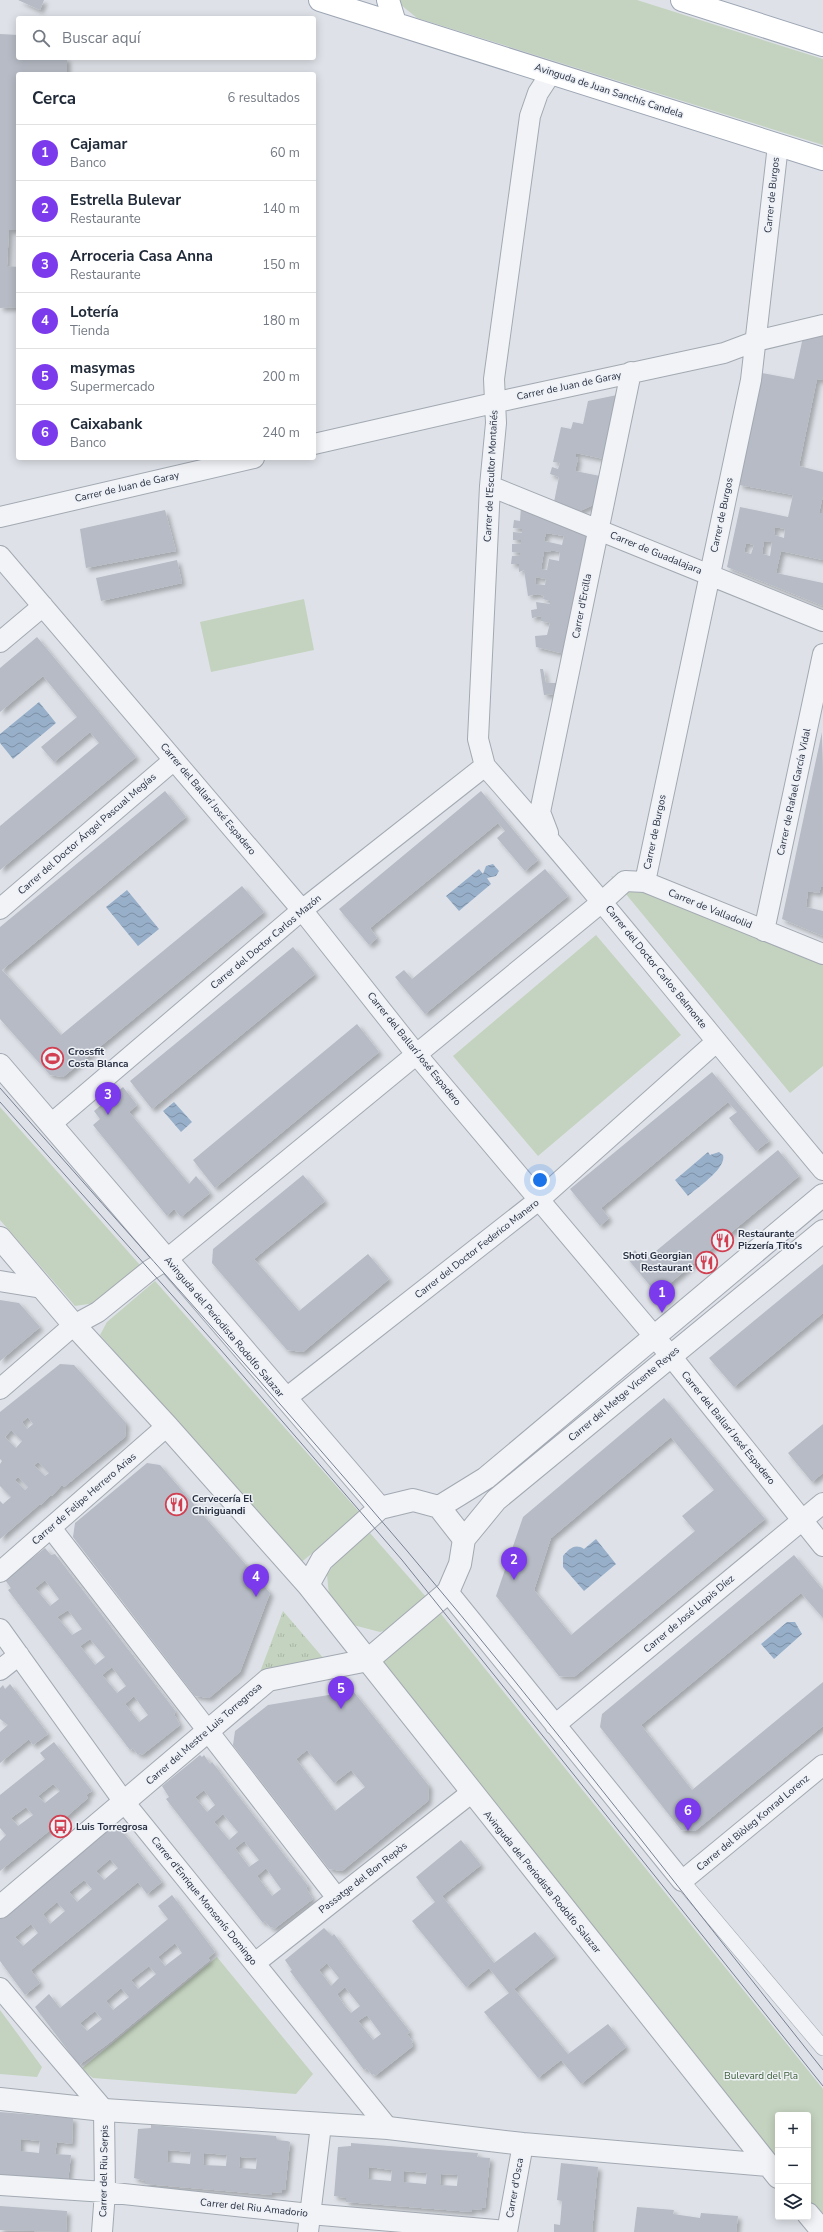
<!DOCTYPE html>
<html lang="es">
<meta charset="utf-8">
<style>
body{margin:0;font-family:"Nunito Sans",sans-serif;background:#f6f6f7;color:#1f2937}
.controls{position:absolute;right:12px;bottom:12px;display:grid;overflow:hidden;border-radius:4px;box-shadow:0 2px 10px #0003}
.controls button{width:36px;height:36px;display:grid;place-items:center;padding:0;border:0;border-bottom:1px solid #e0e1e3;background:#fff;color:#1f2937;font:20px sans-serif}
.you{position:absolute;left:540px;top:1180px;width:14px;height:14px;margin:-10px;border:3px solid #fff;border-radius:50%;background:#1a73e8;box-shadow:0 0 0 6px #1a73e833}
.badge{display:grid;place-items:center;width:26px;height:26px;border-radius:50%;background:#7c3aed;color:#fff;font-size:13px;font-weight:700}
.pin{position:absolute;translate:-50% -33px;filter:drop-shadow(0 1px 2px #0008)}
.pin::after{content:'';position:absolute;top:21px;width:14px;height:12px;background:inherit;clip-path:polygon(0 0,100% 0,50% 100%)}
.list{margin:0;padding:0;list-style:none}
h2{display:flex;justify-content:space-between;align-items:center;height:52px;margin:0;padding:0 16px;font-size:17px}
h2 small{font-size:13px;font-weight:400;color:#747a83}
.list li{display:grid;grid-template-columns:26px 1fr auto;gap:12px;align-items:center;box-sizing:border-box;height:56px;padding:0 16px;border-top:1px solid #e0e1e3}
.list b{display:block;font-size:15px;white-space:nowrap}
.list p{margin:0;font-size:13px;white-space:nowrap;color:#747a83}
.list em{font-size:13px;font-style:normal;color:#747a83}
.icon{flex:none;width:22px;height:22px;fill:none;stroke:currentColor;stroke-width:2;stroke-linecap:round;stroke-linejoin:round}
.map{position:relative;flex:none;width:823px;height:2232px;overflow:hidden}
.search{position:absolute;background:#fff;box-shadow:0 2px 10px #0003;left:16px;top:16px;width:300px;height:44px;display:flex;align-items:center;gap:10px;box-sizing:border-box;padding:0 14px;border-radius:4px;color:#747a83;font-size:15px}
.panel{position:absolute;background:#fff;box-shadow:0 2px 10px #0003;left:16px;top:72px;width:300px;height:388px;border-radius:4px}
.map>svg:first-child{display:block}
.grass{fill:url(#grass-tufts)}
.park{fill:#c4d3bf}
.water{fill:url(#water-waves)}
.building{fill:#b6bbc5;fill-rule:evenodd;filter:url(#shadow)}
.lines{fill:none;stroke-linecap:round;stroke-linejoin:round}
.pedestrian-casing{stroke:#a3a9b2;stroke-width:16}
.minor-casing{stroke:#a3a9b2;stroke-width:22}
.tertiary-casing{stroke:#a3a9b2;stroke-width:24}
.primary-casing{stroke:#9da6b4;stroke-width:24}
.pedestrian{stroke:#f1f3f7;stroke-width:15}
.minor{stroke:#f1f3f7;stroke-width:20}
.tertiary{stroke:#f1f3f7;stroke-width:22}
.primary{stroke:#fff;stroke-width:22}
.tram{stroke:#788192;stroke-width:1}
.labels{text-anchor:middle;dominant-baseline:central;stroke-width:3;stroke-linejoin:round;paint-order:stroke}
.street-label{font-size:10px;fill:#272f40;stroke:#eef1f6}
.poi-label{font-size:10px;font-weight:bold;fill:#272f40;stroke:#eef1f6;text-anchor:start}
.park-label{font-size:10px;fill:#3a5c34;stroke:#eef1f6}
</style>
<div class="map">
<svg width="823" height="2232" viewBox="0 0 823 2232">
<defs>
<pattern id="grass-tufts" width="24" height="20" patternUnits="userSpaceOnUse"><rect width="24" height="20" fill="#c4d3bf"/><path d="M3 7l-1-3M5 7V3M7 7l1-3M15 17l-1-3M17 17v-4M19 17l1-3" fill="none" stroke="#a8b5a5"/></pattern>
<pattern id="water-waves" width="16" height="10" patternUnits="userSpaceOnUse"><rect width="16" height="10" fill="#98afca"/><path d="M0 5q4-4 8 0t8 0" fill="none" stroke="#7c8fa5"/></pattern>
<filter id="shadow"><feDropShadow dx="3.5" dy="3.5" stdDeviation="2" flood-color="#0004"/></filter>
</defs>
<rect width="100%" height="100%" fill="#dee2e8"/>
<!-- grass -->
<path class="grass" d="M283,1611L325,1660L260,1672Z"/>
<!-- park -->
<path class="park" d="M400,0H637L823,59V145L417,18L401,5Z
M304,599L314,650L211,672L200,622Z
M611,876L823,961V1066L790,1093Z
M596,935L681,1035L538,1156L453,1056Z
M0,1107L140,1265L95,1303L75,1306L0,1220Z
M155,1281L361,1514L299,1564L100,1335L107,1322Z
M370,1533L427,1598L391,1629L380,1632L353,1625L329,1595L327,1575L338,1558Z
M437,1609L823,2089V2218L808,2199V2115H778V2162L378,1664Z
M217,1957L313,2074L296,2094L93,2078L81,2069Z
M0,2010L42,2067L37,2077L0,2074Z"/>
<!-- water -->
<path class="water" d="M39,702L56,723L13,759L0,743V734Z
M493,864L499,871L496,876L487,878L491,884L459,911L446,896L479,869L483,874L486,866Z
M127,890L159,929L138,946L106,907Z
M174,1102L192,1122L181,1132L163,1111Z
M708,1152L710,1155L719,1152L723,1155C727,1168 698,1187 688,1196L675,1180Z
M596,1539L616,1564L584,1591L563,1567V1556C569,1549 575,1543 584,1549Z
M787,1622H795L802,1634L774,1659L761,1644Z"/>
<!-- building -->
<path class="building" d="M18,0H44L40,10Z
M0,34L18,35V58H67V74H18V230H9L7,266L18,267V307L0,308Z
M823,331V380L817,379L799,466L823,472V496L819,513H823V560L781,551L776,573L823,583V606L727,567L740,507L788,517L793,495L739,485L762,373L794,379L803,337ZM775,527L785,529L784,538L774,535ZM764,541L772,542L770,556L762,554ZM746,543L754,545L751,554L744,552Z
M617,395L604,459L576,453V457L578,458L575,471L600,476L595,504L578,512L554,502L559,477L550,474L552,467L558,469L560,463L553,462L561,427L571,429L573,422L583,424L588,401Z
M521,507L590,535L565,654L536,647L535,636L547,635L550,623L541,621V616L532,618L531,610L537,609L536,602L550,604V601L543,599L544,596L538,594L528,596L524,570L519,572V564H511L512,556H520V553L512,552V544H521V540H513V532L522,533V529L513,528L514,520L520,521ZM546,533L564,536L562,545L544,541ZM551,550L560,552L559,561L549,559L547,570L541,569L544,551L551,552ZM535,577L546,579L545,585L536,584Z
M165,510L176,551L86,568L80,529Z
M177,560L182,583L101,601L96,578Z
M37,637L136,757L0,870V826L99,743L90,732L54,762L41,747L77,717L43,676L0,712V668Z
M540,669H543L546,683H559L556,694L544,695Z
M822,732L823,887H821L819,893L808,891L806,907L823,911V936L782,919Z
M165,791L186,817L2,970L61,1035L242,886L264,912L63,1077L50,1075L0,1019V927Z
M481,791L538,860L525,871L497,838L505,831L498,823L370,928L377,938L369,945L339,909Z
M545,869L568,896L425,1014L395,977L404,970L412,979Z
M293,947L315,974L152,1109L130,1081Z
M357,1024L379,1052L215,1188L193,1160Z
M712,1072L769,1141L756,1151L729,1118L737,1112L728,1102L601,1208L609,1218L600,1226L570,1189Z
M123,1087L137,1105L129,1112L189,1184L196,1176L210,1193L181,1217L174,1209L167,1216L93,1125L100,1119L94,1111Z
M778,1150L799,1176L657,1294L627,1258L635,1250L644,1261Z
M303,1175L325,1201L254,1259L299,1311L368,1254L389,1279L303,1352L287,1350L212,1263L213,1249Z
M823,1264V1313L734,1387L709,1358Z
M0,1300L19,1303L40,1327L0,1361Z
M60,1364L74,1365L126,1423L125,1437L64,1487L62,1485L52,1496L51,1495L41,1505L40,1504L0,1539V1501L3,1504L11,1497L0,1486V1464L2,1461L0,1459V1412ZM28,1417L33,1424L27,1429L22,1422ZM11,1430L22,1441L16,1448L5,1437ZM38,1462L49,1473L45,1476L34,1465ZM18,1477L28,1487L25,1490L15,1480Z
M664,1398L765,1519L574,1677L559,1676L496,1596L523,1517ZM671,1437L714,1490L682,1516L695,1531L571,1635L534,1590L551,1538Z
M823,1424V1473L812,1482L788,1453Z
M147,1463L160,1465L270,1593L240,1672L209,1698L195,1696L73,1537L75,1523Z
M45,1548L51,1555L55,1554L71,1575L176,1712L174,1714L180,1725L142,1755L140,1753L138,1755L133,1748L130,1750L8,1590L11,1588L5,1580ZM45,1580L59,1599L50,1606L35,1588ZM68,1610L82,1629L72,1635L57,1617ZM90,1639L105,1657L95,1665L80,1646ZM112,1667L126,1686L117,1693L102,1675ZM134,1696L148,1715L139,1722L125,1704Z
M794,1555L823,1590V1618L801,1593L641,1725L692,1790L823,1682V1726L695,1831L681,1830L600,1727L602,1714Z
M10,1684L48,1734L33,1745L29,1739L0,1763V1732L8,1725L0,1719V1688L3,1685L5,1689Z
M353,1691L429,1786L428,1801L342,1871L329,1869L233,1745L235,1731L268,1705ZM307,1750L334,1783L351,1770L365,1787L335,1811L296,1759Z
M54,1742L92,1791L86,1795L88,1798L66,1817L0,1871V1841L6,1835L0,1828V1795L45,1759L40,1753ZM53,1784L60,1791L45,1803L38,1796ZM26,1807L33,1815L18,1826L11,1818Z
M200,1755L202,1757L204,1755L210,1764L212,1762L308,1886L306,1888L313,1899L274,1929L272,1927L271,1928L265,1921L263,1923L166,1799L169,1797L162,1786ZM204,1790L215,1805L207,1812L195,1797ZM223,1814L238,1832L229,1840L214,1822ZM244,1841L259,1860L249,1867L235,1848ZM266,1868L281,1889L272,1896L257,1876Z
M118,1826L162,1882L147,1894L138,1882L98,1915L31,1970L40,1983L25,1995L0,1961V1919L110,1829L111,1831ZM110,1859L118,1868L104,1880L96,1871ZM84,1880L92,1889L77,1902L69,1892ZM57,1902L65,1911L50,1924L43,1914ZM31,1924L38,1933L23,1946L15,1937Z
M461,1840L481,1865L442,1896L494,1963L535,1932L555,1956L514,1989L568,2054L608,2024L626,2047L581,2084L561,2060L538,2078L484,2012L509,1993L489,1968L466,1987L412,1921L435,1902L416,1877Z
M172,1895L215,1952L208,1958L210,1960L109,2043L79,2065L35,2007L49,1994L60,2008L168,1919L158,1906ZM175,1943L182,1953L165,1966L158,1957ZM149,1966L156,1974L138,1989L131,1980ZM121,1988L129,1997L113,2010L106,2001ZM95,2011L102,2019L87,2031L80,2023Z
M324,1928L332,1936L334,1934L351,1957L410,2032L407,2034L413,2042L411,2043L413,2046L375,2076L374,2074L372,2075L367,2068L364,2070L290,1971L292,1970L287,1963L285,1960ZM327,1963L339,1978L331,1986L319,1970ZM345,1987L360,2006L351,2013L344,2005L337,1994ZM367,2015L381,2034L373,2040L358,2021Z
M0,2112L73,2118L72,2144L57,2142L55,2154L71,2155L68,2181L0,2175ZM21,2139L40,2141L39,2153L21,2151Z
M151,2125L276,2136L277,2140L287,2141L290,2142L285,2190H282V2193L272,2192V2195L145,2184V2181L134,2178L138,2129L151,2128ZM168,2150L191,2152L190,2164L167,2162ZM204,2153L227,2155L226,2166L203,2165ZM240,2157L257,2158L256,2169L239,2168Z
M351,2143L478,2153L477,2157L490,2158L485,2208L482,2207V2210L472,2209V2212L446,2210L346,2202V2198L334,2196L338,2147L351,2146ZM369,2167L392,2170L391,2181L368,2179ZM404,2171L427,2173L426,2184L404,2182ZM441,2174L458,2175L457,2186L440,2185Z
M561,2163L598,2167L592,2232H554V2224L560,2225L562,2201L557,2200Z
M0,2206L67,2211L66,2232L0,2230Z
M637,2207L674,2210L673,2214L700,2218L701,2213L738,2216L736,2232H634Z"/>
<g class="lines">
<defs>
<path id="pedestrian" d="M682,1881L823,2048"/>
<path id="minor" d="M551,73L538,93L530,116L494,379L496,423L490,486L478,739L485,766C602,898 710,1035 823,1170
M314,444L511,399L724,353L756,341L823,325
M490,486L823,621
M0,517L254,458
M0,556L302,910L416,1054L670,1355L823,1546
M0,642L43,606
M548,833L540,812L631,372
M645,882L751,380L778,145
M0,909L174,760
M764,931L823,654
M51,1124L302,910L485,766
M0,1281L42,1288
M0,1389L74,1325L98,1312L150,1270L166,1260L603,901L625,881L645,882L823,954
M285,1399L540,1199L716,1042
M51,1528L337,1898
M0,1572L167,1426
M448,1592L682,1881L823,1765
M0,1629L124,1802L388,2128
M0,1670L19,1655
M555,1725L823,1503
M255,1963L471,1793
M0,1988L104,2110L105,2192L102,2232
M0,2185L105,2192L310,2214L507,2231
M308,2232L321,2125
M507,2232L523,2144"/>
<path id="tertiary" d="M0,1065L380,1508
M0,1238L74,1325L167,1426L308,1585L778,2177
M439,1507L464,1539
M308,1585L322,1560L380,1508L413,1500L439,1507L486,1478L823,1195
M0,1907L268,1680L368,1660L448,1592L460,1564L464,1539L496,1500L823,1231
M0,2099L104,2110L388,2128L523,2144L768,2165
M808,2214L823,2232"/>
<path id="primary" d="M320,0L823,159
M388,0L395,23
M682,0L823,45"/>
</defs>
<!-- pedestrian casing -->
<use href="#pedestrian" class="pedestrian-casing"/>
<!-- minor casing -->
<use href="#minor" class="minor-casing"/>
<!-- tertiary casing -->
<use href="#tertiary" class="tertiary-casing"/>
<!-- primary casing -->
<use href="#primary" class="primary-casing"/>
<!-- pedestrian -->
<use href="#pedestrian" class="pedestrian"/>
<!-- minor -->
<use href="#minor" class="minor"/>
<!-- tertiary -->
<use href="#tertiary" class="tertiary"/>
<!-- primary -->
<use href="#primary" class="primary"/>
<!-- tram -->
<path class="tram" d="M0,1088C136,1243 275,1395 408,1552C551,1721 685,1897 823,2070
M0,1102L220,1349L402,1560L823,2086"/>
</g>
<!-- icons -->
<defs>
<symbol id="stadium-ring" viewBox="-11 -11 22 22"><circle r="9.5" fill="#eef1f6" stroke="#d13f51" stroke-width="1.5"/><path d="M0-5a6.5 5 0 1 0 0 10a6.5 5 0 1 0 0-10ZM-3.5-1.8h7v3.6h-7Z" fill="#d13f51"/></symbol>
<symbol id="restaurant-ring" viewBox="-11 -11 22 22"><circle r="9.5" fill="#eef1f6" stroke="#d13f51" stroke-width="1.5"/><path d="M-5-6h1v4h1v-4h1v4h1v-4h1v5L-1.5 .5V6h-2V.5L-5-1ZM5-6V6H3V1.5H1.5Q1.5-4 5-6Z" fill="#d13f51"/></symbol>
<symbol id="bus-ring" viewBox="-11 -11 22 22"><circle r="9.5" fill="#eef1f6" stroke="#d13f51" stroke-width="1.5"/><path d="M-5-6H5V4H4V6H2V4H-2V6H-4V4H-5ZM-3.5-4V0h7V-4ZM-3.5 1.2v1.5H-2V1.2ZM2 1.2v1.5H3.5V1.2Z" fill="#d13f51"/></symbol>
</defs>
<g fill-rule="evenodd">
<use href="#stadium-ring" x="40" y="1046" width="25" height="25"/>
<use href="#restaurant-ring" x="710" y="1228" width="25" height="25"/>
<use href="#restaurant-ring" x="694" y="1250" width="25" height="25"/>
<use href="#restaurant-ring" x="164" y="1492" width="25" height="25"/>
<use href="#bus-ring" x="48" y="1814" width="25" height="25"/>
</g>
<g class="labels">
<!-- street labels -->
<g class="street-label">
<text transform="translate(609 91) rotate(18)">Avinguda de Juan Sanchís Candela</text>
<text transform="translate(772 195) rotate(-84)">Carrer de Burgos</text>
<text transform="translate(569 386) rotate(-12)">Carrer de Juan de Garay</text>
<text transform="translate(491 476) rotate(-87)">Carrer de l'Escultor Montañés</text>
<text transform="translate(127 487) rotate(-13)">Carrer de Juan de Garay</text>
<text transform="translate(722 515) rotate(-78)">Carrer de Burgos</text>
<text transform="translate(656 553) rotate(22)">Carrer de Guadalajara</text>
<text transform="translate(582 606) rotate(-79)">Carrer d'Ercilla</text>
<text transform="translate(794 792) rotate(-78)">Carrer de Rafael García Vidal</text>
<text transform="translate(208 799) rotate(50)">Carrer del Ballarí José Espadero</text>
<text transform="translate(655 832) rotate(-78)">Carrer de Burgos</text>
<text transform="translate(87 834) rotate(-41)">Carrer del Doctor Ángel Pascual Megías</text>
<text transform="translate(710 909) rotate(22)">Carrer de Valladolid</text>
<text transform="translate(266 942) rotate(-40)">Carrer del Doctor Carlos Mazón</text>
<text transform="translate(656 967) rotate(51)">Carrer del Doctor Carlos Belmonte</text>
<text transform="translate(414 1049) rotate(51)">Carrer del Ballarí José Espadero</text>
<text transform="translate(477 1249) rotate(-38)">Carrer del Doctor Federico Manero</text>
<text transform="translate(224 1327) rotate(50)">Avinguda del Periodista Rodolfo Salazar</text>
<text transform="translate(624 1394) rotate(-40)">Carrer del Metge Vicente Reyes</text>
<text transform="translate(728 1428) rotate(51)">Carrer del Ballarí José Espadero</text>
<text transform="translate(84 1499) rotate(-41)">Carrer de Felipe Herrero Arias</text>
<text transform="translate(689 1614) rotate(-40)">Carrer de José Llopis Díez</text>
<text transform="translate(204 1734) rotate(-41)">Carrer del Mestre Luis Torregrosa</text>
<text transform="translate(753 1823) rotate(-40)">Carrer del Biòleg Konrad Lorenz</text>
<text transform="translate(363 1878) rotate(-38)">Passatge del Bon Repòs</text>
<text transform="translate(542 1882) rotate(51)">Avinguda del Periodista Rodolfo Salazar</text>
<text transform="translate(204 1901) rotate(51)">Carrer d'Enrique Monsonís Domingo</text>
<text transform="translate(104 2171) rotate(-89)">Carrer del Riu Serpis</text>
<text transform="translate(515 2188) rotate(-80)">Carrer d'Osca</text>
<text transform="translate(254 2208) rotate(6)">Carrer del Riu Amadorio</text>
</g>
<!-- poi labels -->
<g class="poi-label">
<text x="68" y="1052">Crossfit<tspan x="68" dy="12">Costa Blanca</tspan></text>
<text x="738" y="1234">Restaurante<tspan x="738" dy="12">Pizzería Tito's</tspan></text>
<text x="692" y="1256" text-anchor="end">Shoti Georgian<tspan x="692" dy="12">Restaurant</tspan></text>
<text x="192" y="1499">Cervecería El<tspan x="192" dy="12">Chiriguandi</tspan></text>
<text x="76" y="1827">Luis Torregrosa</text>
</g>
<!-- park labels -->
<g class="park-label">
<text x="761" y="2076">Bulevard del Pla</text>
</g>
</g>
</svg>
<div class="controls">
<button>+</button>
<button>−</button>
<button><svg class="icon" aria-label="layers" viewBox="0 0 24 24"><path d="M12 4l9 5-9 5-9-5zM3 14l9 5 9-5"/></svg></button>
</div>
<div class="you"></div>
<div class="pin badge" style="left:662px;top:1313px">1</div>
<div class="pin badge" style="left:514px;top:1580px">2</div>
<div class="pin badge" style="left:108px;top:1115px">3</div>
<div class="pin badge" style="left:256px;top:1597px">4</div>
<div class="pin badge" style="left:341px;top:1709px">5</div>
<div class="pin badge" style="left:688px;top:1831px">6</div>
<div class="search"><svg class="icon" aria-label="search" viewBox="0 0 24 24"><circle cx="10" cy="10" r="6"/><path d="M15 15l6 6"/></svg>Buscar aquí</div>
<section class="panel">
<h2>Cerca<small>6 resultados</small></h2>
<ul class="list">
<li><span class="badge">1</span><div><b>Cajamar</b><p>Banco</p></div><em>60 m</em></li>
<li><span class="badge">2</span><div><b>Estrella Bulevar</b><p>Restaurante</p></div><em>140 m</em></li>
<li><span class="badge">3</span><div><b>Arroceria Casa Anna</b><p>Restaurante</p></div><em>150 m</em></li>
<li><span class="badge">4</span><div><b>Lotería</b><p>Tienda</p></div><em>180 m</em></li>
<li><span class="badge">5</span><div><b>masymas</b><p>Supermercado</p></div><em>200 m</em></li>
<li><span class="badge">6</span><div><b>Caixabank</b><p>Banco</p></div><em>240 m</em></li>
</ul>
</section>
</div>
